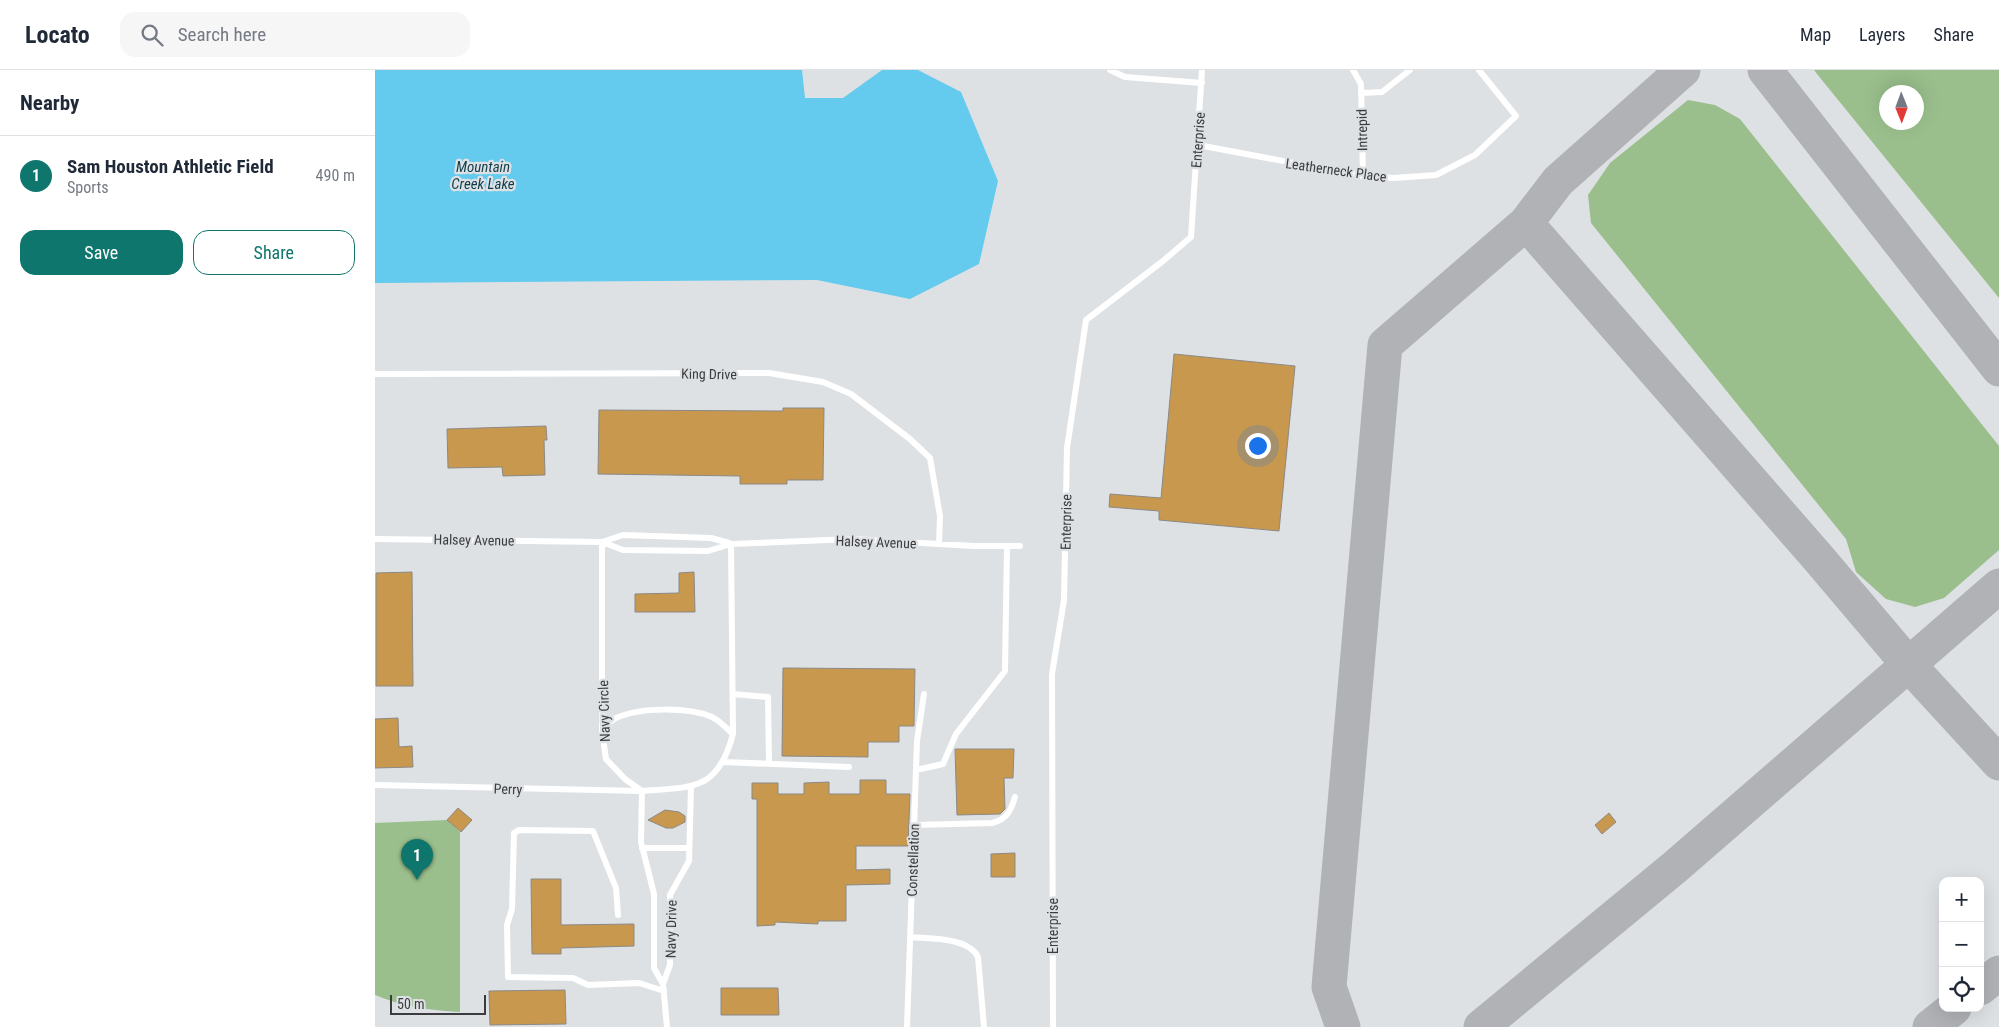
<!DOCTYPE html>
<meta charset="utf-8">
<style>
body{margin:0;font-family:"Roboto Condensed",sans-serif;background:#f6f6f7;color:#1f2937}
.controls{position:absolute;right:15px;bottom:15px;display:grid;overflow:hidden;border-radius:10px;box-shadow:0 5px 20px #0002}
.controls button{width:45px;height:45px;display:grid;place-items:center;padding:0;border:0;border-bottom:1px solid #e0e1e3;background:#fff;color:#1f2937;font:25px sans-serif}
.compass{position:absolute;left:1504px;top:15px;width:45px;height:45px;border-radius:50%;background:#fff;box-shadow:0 5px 20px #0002;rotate:179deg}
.scale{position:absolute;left:15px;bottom:12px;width:96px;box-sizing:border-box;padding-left:5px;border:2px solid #3b3c3e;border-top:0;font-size:14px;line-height:18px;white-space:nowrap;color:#3b3c3e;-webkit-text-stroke:4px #dee1e4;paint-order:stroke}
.you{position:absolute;left:882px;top:375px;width:18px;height:18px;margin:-12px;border:4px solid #fff;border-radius:50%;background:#1a73e8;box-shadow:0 0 0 8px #1a73e833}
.badge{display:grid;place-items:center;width:32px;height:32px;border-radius:50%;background:#0f766e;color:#fff;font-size:16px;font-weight:700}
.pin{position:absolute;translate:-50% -41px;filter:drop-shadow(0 1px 2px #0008)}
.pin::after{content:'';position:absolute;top:26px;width:18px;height:15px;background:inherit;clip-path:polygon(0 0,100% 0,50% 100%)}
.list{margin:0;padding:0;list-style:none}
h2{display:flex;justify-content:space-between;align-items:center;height:65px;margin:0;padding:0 20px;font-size:21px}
h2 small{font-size:16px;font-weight:400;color:#747a83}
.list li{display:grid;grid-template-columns:32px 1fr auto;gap:15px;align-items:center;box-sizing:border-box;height:80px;padding:0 20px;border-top:1px solid #e0e1e3}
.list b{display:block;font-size:19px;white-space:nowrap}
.list p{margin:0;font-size:16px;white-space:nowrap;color:#747a83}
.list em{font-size:16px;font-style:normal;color:#747a83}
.actions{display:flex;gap:10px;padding:15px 20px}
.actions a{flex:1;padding:11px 0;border:1px solid #0f766e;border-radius:15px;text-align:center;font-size:18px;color:#0f766e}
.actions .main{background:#0f766e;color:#fff}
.icon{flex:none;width:28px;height:28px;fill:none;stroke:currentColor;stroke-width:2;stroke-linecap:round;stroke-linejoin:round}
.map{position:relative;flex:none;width:1624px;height:957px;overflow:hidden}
header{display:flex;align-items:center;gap:30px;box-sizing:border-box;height:70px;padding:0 25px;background:#fff;border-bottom:1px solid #e0e1e3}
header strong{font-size:24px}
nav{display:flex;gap:28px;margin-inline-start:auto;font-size:18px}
.search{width:350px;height:45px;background:#f6f6f7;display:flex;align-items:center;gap:12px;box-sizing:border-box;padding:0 18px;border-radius:15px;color:#747a83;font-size:19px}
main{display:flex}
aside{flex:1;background:#fff}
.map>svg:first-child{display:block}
.green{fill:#9abf8c;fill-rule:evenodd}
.water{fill:#64caee}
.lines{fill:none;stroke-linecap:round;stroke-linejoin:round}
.taxiway{stroke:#b0b2b6;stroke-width:35}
.building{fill:#c7984e;stroke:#8b8986}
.lane{stroke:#fff;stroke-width:6}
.labels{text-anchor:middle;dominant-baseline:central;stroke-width:4.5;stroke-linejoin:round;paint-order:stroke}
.street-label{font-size:14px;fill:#3b3c3e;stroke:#dee1e4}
.water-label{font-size:15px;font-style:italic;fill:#0e3d4b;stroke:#dee1e4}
</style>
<header>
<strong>Locato</strong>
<div class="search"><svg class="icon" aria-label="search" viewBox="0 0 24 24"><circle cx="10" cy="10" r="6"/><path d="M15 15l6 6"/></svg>Search here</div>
<nav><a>Map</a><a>Layers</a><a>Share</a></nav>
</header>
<main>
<aside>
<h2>Nearby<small></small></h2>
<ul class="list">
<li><span class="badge">1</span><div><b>Sam Houston Athletic Field</b><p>Sports</p></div><em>490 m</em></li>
</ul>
<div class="actions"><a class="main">Save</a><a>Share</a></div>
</aside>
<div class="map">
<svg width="1624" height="957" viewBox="0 0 1624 957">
<rect width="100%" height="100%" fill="#dee1e4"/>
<!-- green -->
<path class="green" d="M1439,0H1624V228L1442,4ZM1542,22V52H1512V22Z
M1313,30L1340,35L1365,49L1624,376V480L1569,528L1540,537L1511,529L1481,502L1471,469L1216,153L1213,125L1235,93Z
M72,750L85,762V942C55,940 28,937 0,925V753Z"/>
<!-- water -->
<path class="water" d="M0,0H427L430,28H468L507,0H543L586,22L623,111L604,194L535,229L442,210L0,213Z"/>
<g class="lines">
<!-- taxiway -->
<path class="taxiway" d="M1308,0L1183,111L1151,153L1445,490L1533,594L1624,693
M1390,0L1624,299
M1605,918L1624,903
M968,957L954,917L1010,275L1151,153
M1106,957L1300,797L1624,516
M1555,957L1579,938"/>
</g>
<!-- building -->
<path class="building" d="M799,284L920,296L904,461L784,450V441L734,437L735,424L786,428Z
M408,338H449L448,410H412V414H365V406L223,404L224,340L408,341Z
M171,356L172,370H169L170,405L128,406L127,397L73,398L72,359Z
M37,502L38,616H1V503Z
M319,502L320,542H260V524L304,523V503Z
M408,598L540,599L539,656H524V672H493V687L407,686Z
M23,648L24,677L37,676L38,697L0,698V649Z
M580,679H639L638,708H629L630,739L625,744L582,745Z
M485,710H511V724H535L533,776H481V800L515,799V814L471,815V851H443V854L400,852V855L382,856V729H377V713H403V724H429V713L454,712V724H485Z
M83,738L97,750L86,762L72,750Z
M290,740L304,742L310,746V752L298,758H291L273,750Z
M1234,743L1241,752L1227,764L1220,755Z
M640,783V807H616V784Z
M156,809H186V855L259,854V876L186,878V884H157Z
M346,918H403L404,945H346Z
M190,920L191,954L115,955L114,921Z"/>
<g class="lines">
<!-- lane -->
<path class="lane" d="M735,0L750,7L827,13
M978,0L986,14L988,106
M987,23L1007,22L1035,0
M823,75L988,106L1019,108L1061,105L1100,85L1141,46L1104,0
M0,304L394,303L448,312L476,324L535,369L555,388L565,446L564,474
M0,469L227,472L248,465L336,468L354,473
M227,472V661L231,689L250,709L267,721C318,717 343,721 358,664L356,474
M227,472L248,480L333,481L356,474L477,469L599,476H645
M358,624L393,627L394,693
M227,661C231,656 236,650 241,648C265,637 313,637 337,647C344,650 352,659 358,664
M348,692L474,697
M541,700L568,694L581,664L630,601L632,476
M0,715L267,721L266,772L279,824V898L288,914
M539,755L617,753C631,750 636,741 640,727
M267,778H314
M243,845L241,818L218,761L144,760L139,763L137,839L132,855L133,907L198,908L213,915L264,913L289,921
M535,867C555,869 593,867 603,887L609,957
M292,957L288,914L295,895V825L314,791L316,718
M532,957L542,671L549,624
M678,957L677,604L689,530L692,378L711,250L788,191L816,167L827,0"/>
</g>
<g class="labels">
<!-- street labels -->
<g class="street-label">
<text transform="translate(987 60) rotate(-91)">Intrepid</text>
<text transform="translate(823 70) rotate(-86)">Enterprise</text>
<text transform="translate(961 100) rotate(8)">Leatherneck Place</text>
<text transform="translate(334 304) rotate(1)">King Drive</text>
<text transform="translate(691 452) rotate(-89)">Enterprise</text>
<text transform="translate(99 470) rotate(1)">Halsey Avenue</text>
<text transform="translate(501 472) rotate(2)">Halsey Avenue</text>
<text transform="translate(229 641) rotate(-92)">Navy Circle</text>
<text transform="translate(133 719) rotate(2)">Perry</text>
<text transform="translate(538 790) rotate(-88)">Constellation</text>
<text transform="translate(678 856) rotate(-90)">Enterprise</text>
<text transform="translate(296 859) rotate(-89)">Navy Drive</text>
</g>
<!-- water labels -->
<g class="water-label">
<text x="108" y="97">Mountain<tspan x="108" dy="17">Creek Lake</tspan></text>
</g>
</g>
</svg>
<div class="controls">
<button>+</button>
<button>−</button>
<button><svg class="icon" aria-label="locate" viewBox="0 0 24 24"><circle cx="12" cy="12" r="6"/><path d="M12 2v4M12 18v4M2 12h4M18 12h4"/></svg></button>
</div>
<svg class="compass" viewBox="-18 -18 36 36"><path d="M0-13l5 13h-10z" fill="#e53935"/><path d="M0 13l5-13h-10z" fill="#747a83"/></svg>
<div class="scale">50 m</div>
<div class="you"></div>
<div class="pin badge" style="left:42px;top:810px">1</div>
</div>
</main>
